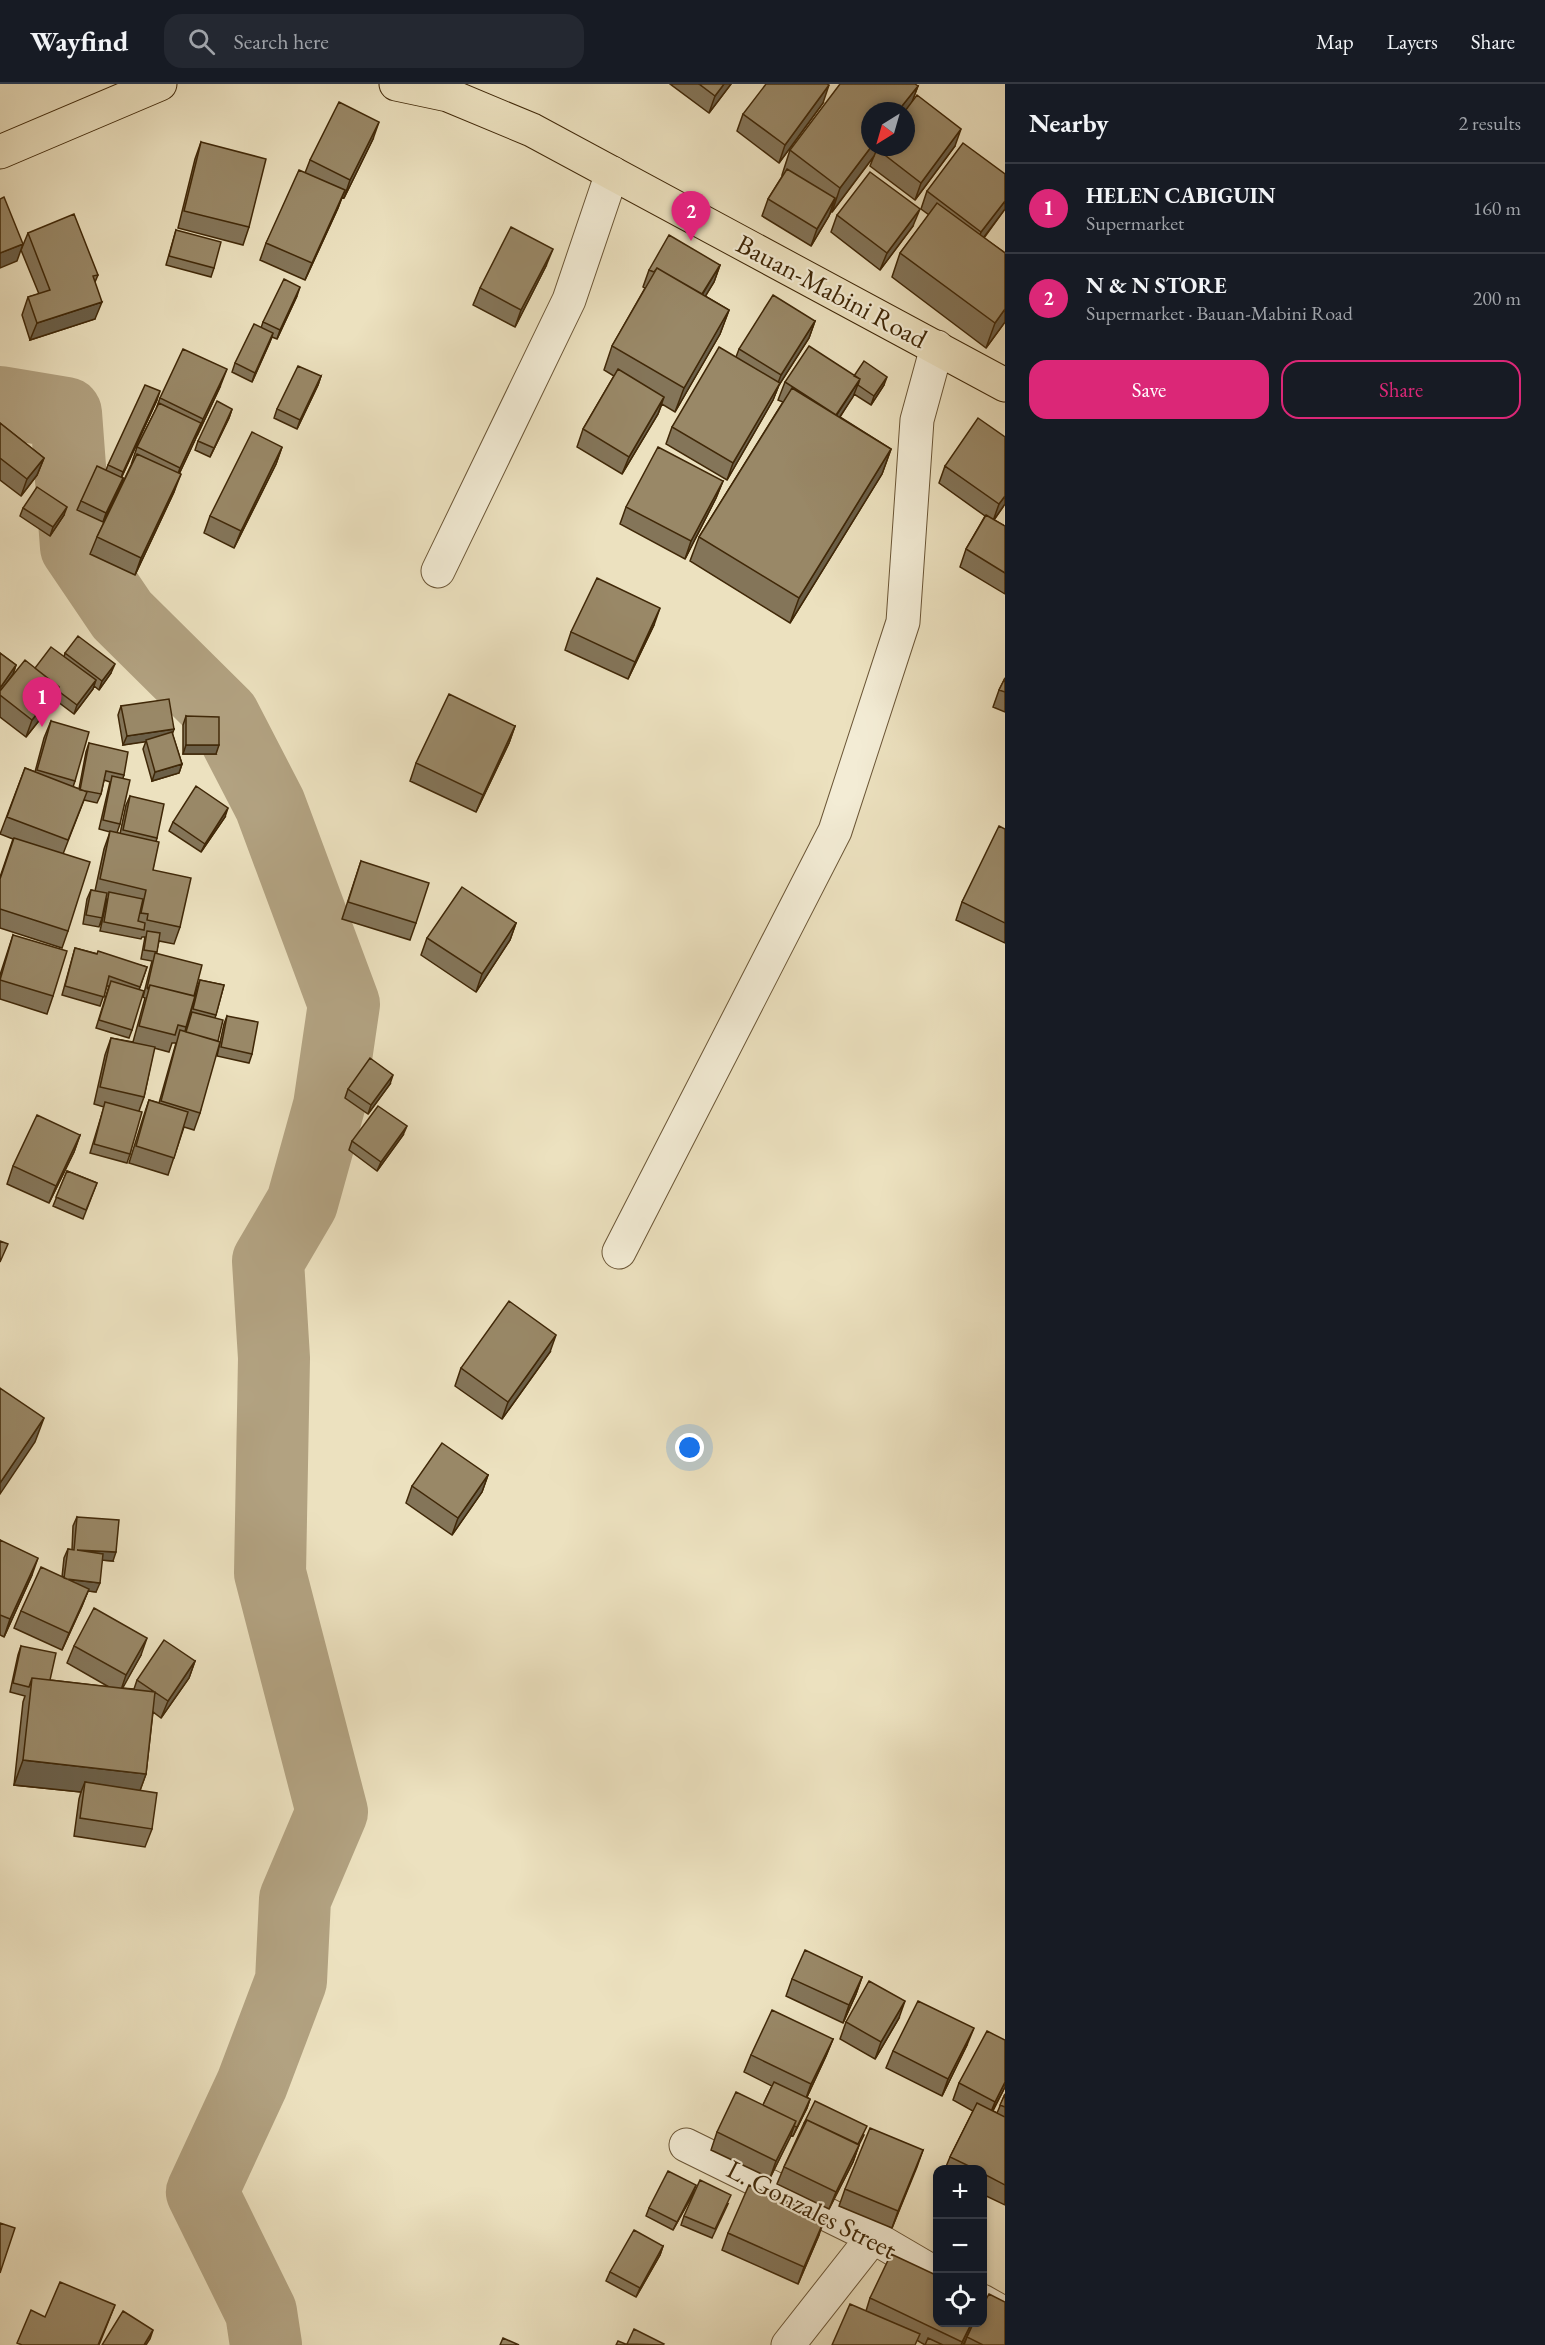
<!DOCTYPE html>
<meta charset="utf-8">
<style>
body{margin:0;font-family:"EB Garamond",serif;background:#242831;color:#f1f3f6}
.controls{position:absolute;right:18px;bottom:18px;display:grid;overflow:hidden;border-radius:12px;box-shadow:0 3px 9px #0003}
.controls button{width:54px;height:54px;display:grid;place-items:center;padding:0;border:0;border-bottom:2px solid #363941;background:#171b24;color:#f1f3f6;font:30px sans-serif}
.compass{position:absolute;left:861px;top:18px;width:54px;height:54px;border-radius:50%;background:#171b24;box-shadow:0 3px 9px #0003;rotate:217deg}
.you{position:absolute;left:690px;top:1364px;width:21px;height:21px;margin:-15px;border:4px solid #fff;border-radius:50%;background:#1a73e8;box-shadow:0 0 0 9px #1a73e833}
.badge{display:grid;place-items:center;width:39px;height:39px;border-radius:50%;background:#db2777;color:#fff;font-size:20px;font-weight:700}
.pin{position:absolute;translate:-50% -50px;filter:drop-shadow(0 2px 3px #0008)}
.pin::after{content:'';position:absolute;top:32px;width:21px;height:18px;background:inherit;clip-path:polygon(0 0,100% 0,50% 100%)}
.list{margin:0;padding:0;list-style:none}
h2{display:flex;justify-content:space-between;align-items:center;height:78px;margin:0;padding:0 24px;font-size:26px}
h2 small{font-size:20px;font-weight:400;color:#9ea1a6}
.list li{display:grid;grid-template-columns:39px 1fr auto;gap:18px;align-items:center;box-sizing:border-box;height:90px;padding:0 24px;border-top:2px solid #363941}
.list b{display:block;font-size:22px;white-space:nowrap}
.list p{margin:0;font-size:20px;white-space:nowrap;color:#9ea1a6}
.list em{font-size:20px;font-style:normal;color:#9ea1a6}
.actions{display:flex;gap:12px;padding:18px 24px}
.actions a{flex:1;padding:14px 0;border:2px solid #db2777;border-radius:18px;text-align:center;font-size:21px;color:#db2777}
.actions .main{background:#db2777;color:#fff}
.icon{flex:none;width:33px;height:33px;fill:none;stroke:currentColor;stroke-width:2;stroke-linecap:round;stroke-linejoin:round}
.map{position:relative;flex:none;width:1005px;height:2261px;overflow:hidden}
header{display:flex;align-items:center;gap:36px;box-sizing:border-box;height:84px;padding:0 30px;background:#171b24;border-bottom:2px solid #363941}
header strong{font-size:28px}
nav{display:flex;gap:33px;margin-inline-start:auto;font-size:21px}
.search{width:420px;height:54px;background:#242831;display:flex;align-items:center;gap:15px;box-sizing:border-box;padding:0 21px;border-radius:18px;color:#9ea1a6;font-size:22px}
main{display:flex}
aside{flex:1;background:#171b24}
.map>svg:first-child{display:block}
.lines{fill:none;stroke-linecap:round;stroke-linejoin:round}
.river{stroke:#b2a281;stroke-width:72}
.minor-casing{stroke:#6b5636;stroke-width:35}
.major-casing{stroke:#402808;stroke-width:35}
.minor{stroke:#f3ecd5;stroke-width:33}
.major{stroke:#ece1bf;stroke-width:33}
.wall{fill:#847559;stroke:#402808;stroke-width:1.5}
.shaded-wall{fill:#6b5f48;stroke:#402808;stroke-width:1.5}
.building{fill:#998867;stroke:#402808;stroke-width:1.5}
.labels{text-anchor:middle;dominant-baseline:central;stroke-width:4.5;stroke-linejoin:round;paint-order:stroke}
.street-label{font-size:27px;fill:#402808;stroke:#f3ecd5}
</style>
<header>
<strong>Wayfind</strong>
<div class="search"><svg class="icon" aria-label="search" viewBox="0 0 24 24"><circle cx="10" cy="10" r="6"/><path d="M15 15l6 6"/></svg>Search here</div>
<nav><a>Map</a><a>Layers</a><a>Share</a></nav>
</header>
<main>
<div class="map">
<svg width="1005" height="2261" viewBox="0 0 1005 2261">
<rect width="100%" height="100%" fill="#ece1bf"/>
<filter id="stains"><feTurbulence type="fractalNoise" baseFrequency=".00333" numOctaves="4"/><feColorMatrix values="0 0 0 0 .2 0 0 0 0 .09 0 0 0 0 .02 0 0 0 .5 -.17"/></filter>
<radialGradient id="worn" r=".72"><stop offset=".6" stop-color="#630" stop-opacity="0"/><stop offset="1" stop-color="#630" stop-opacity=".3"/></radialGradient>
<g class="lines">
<!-- river -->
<path class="river" d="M0,318L66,329L76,463L122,531L224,632L270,721L344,920L329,1022L302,1119L268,1177L274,1274L270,1489L332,1728L295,1815L291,1897L252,2000L202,2108L261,2228L266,2261"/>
<defs>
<path id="minor" d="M438,487L569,216L612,89
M619,1168L835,747L903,538L917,336L937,263
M686,2061L873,2153L938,2191
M982,2217L1005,2230
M788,2261L873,2153"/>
<path id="major" d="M396,0L448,11L532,46L1005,301
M0,68L160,0"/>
</defs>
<!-- minor casing -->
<use href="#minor" class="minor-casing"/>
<!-- major casing -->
<use href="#major" class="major-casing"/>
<!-- minor -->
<use href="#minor" class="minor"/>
<!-- major -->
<use href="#major" class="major"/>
</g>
<!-- wall -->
<path class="wall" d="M670,0H731L709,29Z
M918,2L912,17L955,62L915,116L870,82L874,72L832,128H831L811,162L762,132L768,115L783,91H782L790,66Z
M823,19L779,79L737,47L743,30Z
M373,55L344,114L342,113L338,124L305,196L260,176L266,159L305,89L310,76Z
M201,58L249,143L243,161L178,144L195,75Z
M1005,90V125L984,154L1005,169V238L986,264L892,193L900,169L929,131L921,125L927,107Z
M837,131L913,142L880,186L831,148Z
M176,146L214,184L211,193L166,181Z
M28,149L98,191L95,198V235L30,256L22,231L28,213L39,210L21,166Z
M720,181L714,198L705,212L729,226L720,250L675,328L662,320L658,330L622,390L577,363L583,345L614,292L604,286L612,262L645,204L643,203L649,186Z
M546,182L515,243L473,221L480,204Z
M297,212L277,255L272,253L252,298L232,288L235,279L261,244L263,238Z
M815,237L809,254L779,301L773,316L727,396L666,360L672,343L736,273L739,265Z
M321,292L318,301L297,345L274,334L277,325Z
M854,292L884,301L871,321L854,310L840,333L891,365L882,390L790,539L690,477L699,453L783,318L778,316L785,298Z
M220,303L179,390L174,408L135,491L90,470L97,453L131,381L137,363L156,325L160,314Z
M157,316L121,394H123L120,403L103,438L77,426L81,417L106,386L108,381Z
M232,325L229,334L210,373L195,366L198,357Z
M0,339L44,374L37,391L21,412L0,396Z
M282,363L276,380L234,464L204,449L210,432Z
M945,382L1005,420L994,436L1005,442V510L960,483L966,465L985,432L939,399Z
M723,397L716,414L685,475L620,440L626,423Z
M23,424L64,431L50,452L20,432Z
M654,541L628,595L565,566L571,548Z
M0,569L16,581L13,590L8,597L35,584L64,573L65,569L111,589L99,606L94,602L93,605L74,630L54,615L52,620L26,653L0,633Z
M1005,594V628L993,623L999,606Z
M121,622L174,645L172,649L182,680L179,689L152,697L143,665L146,657L123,661L118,631Z
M186,632L216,670H183V641Z
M51,637L75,697L73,703L79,705L86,668L89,659L124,691L123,694L120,740L117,749L120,750L126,721L130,712L157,754L156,758L153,786L180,843L174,860L159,857L156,870L186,943L185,948L190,931L197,904L200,896L224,901L215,934L200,1029L194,1046L184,1043L168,1091L129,1079L143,1034L149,1016L159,1019L176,959H172L169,968L154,964L144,1013L139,1027L130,1070L127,1079L90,1069L104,1023L94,1020L105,971L111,954L133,958L145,914L143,913L152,877L141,875L145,853H142L141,855L100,847L107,815H106L102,834L99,843L83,840L87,815L91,806L95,807L104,765L110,748L99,745L110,698L104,696L101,710L97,719L84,716L63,770L68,847L62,864L0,844V793L13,755L0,750L25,684L35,688L44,654Z
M515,642L509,659L476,728L410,697L416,679Z
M225,733L201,768L169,747L173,738Z
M1005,745V859L956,836L962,818Z
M361,777L416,839L410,856L342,835Z
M516,839L510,856L476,908L421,871L427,854Z
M13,851L53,912L47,930L0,915V891Z
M75,864L147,883L139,906L132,946L129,954L96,944L109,902H107L100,922L62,911Z
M227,932L252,970L249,979L217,972L224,940Z
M390,1000L368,1030L345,1014L348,1005Z
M80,1051L74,1068L49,1119L7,1100L13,1082Z
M403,1051L377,1087L349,1066L352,1057Z
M67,1087L97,1099L83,1135L53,1122Z
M550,1268L502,1335L455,1302L461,1284Z
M488,1391L482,1408L452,1451L406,1419L412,1402Z
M77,1433L113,1477L102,1476L96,1508L88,1507L82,1522L62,1566L14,1544L21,1527L62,1493L64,1474L68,1465L72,1466L73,1442Z
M0,1456L32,1491L4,1553L0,1551Z
M21,1562L50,1596L109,1603L67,1579L74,1562L141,1571L122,1604L134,1605L137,1596L195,1577L189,1594L161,1634L153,1628L146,1690L140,1706L152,1745L145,1763L74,1752L79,1715L81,1708L14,1701L23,1618L25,1612L10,1608L18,1571Z
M862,1893L856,1910L843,1939L786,1912L792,1895Z
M899,1934L875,1975L840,1955L846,1938Z
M833,1955L826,1972L807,2013L810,2015L807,2024L793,2052L791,2051L770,2094L711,2066L717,2048L763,2021L772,2002L744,1988L751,1971Z
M1005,1956V2003L993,2027L997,2029L1005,2010V2121L982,2110V2085H945L950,2073L973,2027L953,2016L959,1999Z
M967,1961L942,2012L886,1984L893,1967Z
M804,2039L864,2051L859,2061L853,2078L829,2125L777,2100L784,2083Z
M923,2066L892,2144L839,2122L845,2105Z
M693,2110L673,2146L646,2132L649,2124Z
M728,2120L712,2154L681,2141L684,2132Z
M728,2149L819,2151L798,2200L722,2166Z
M663,2162L660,2171L636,2213L606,2197L610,2188Z
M870,2214L974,2238L963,2261H925L866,2227Z
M967,2253L1005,2261H964Z"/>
<!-- shaded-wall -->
<path class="shaded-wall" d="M724,0H731L709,29L715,12Z
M829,1L823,19L779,79L785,61Z
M918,2L909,26L898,27Z
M379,38L373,55L344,114L350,96Z
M961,45L955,62L915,116L921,99Z
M871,63H881L877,65L874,72L832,128L840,104Z
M345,106L338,124L305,196L312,179Z
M835,114L829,132L811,162L817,145Z
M1005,117V125L975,165L981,148Z
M920,125L913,142L880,186L887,169Z
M23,160L17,177L0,184V169Z
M553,165L546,182L515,243L521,226Z
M720,181L714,198L693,233L699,216Z
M300,203L297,212L277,255L280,246Z
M102,218L95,235L30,256L37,239Z
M1005,225V238L986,264L995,239Z
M729,226L720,250L675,328L684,304Z
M815,237L809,254L779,301L773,316L727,396L733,379L775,307L781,291Z
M273,249L270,258L252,298L255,289Z
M227,285L220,303L197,352L203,335Z
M321,292L318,301L297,345L300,336Z
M887,293L884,301L871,321L874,312Z
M860,295L853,313L829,349L836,332Z
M160,307L157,316L120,397L123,388Z
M664,313L658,330L622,390L629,373Z
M232,325L229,334L210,373L214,364Z
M201,339L195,356L174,401L180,384Z
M282,363L276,380L234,464L241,447Z
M891,365L882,390L790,539L799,514Z
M44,374L37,391L21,412L27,395Z
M181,390L174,408L135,491L141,474Z
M123,394L120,403L103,438L106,429Z
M723,397L716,414L685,475L691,457Z
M1005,412V420L993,437L999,420Z
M67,423L64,431L50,452L53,443Z
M660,524L654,541L628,595L635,578Z
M115,580L111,589L99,606L102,597Z
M16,581L13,590L0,608V604Z
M96,596L93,605L74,630L77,621Z
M59,603L52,620L26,653L32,636Z
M515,642L509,659L476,728L483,711Z
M174,645L171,654L123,661L127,652Z
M186,661H219L216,670H183Z
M182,680L179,689L152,697L155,688Z
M228,724L225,733L201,768L205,760Z
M516,839L510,856L476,908L482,890Z
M393,991L390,1000L368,1030L371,1021Z
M407,1042L403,1051L377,1087L381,1078Z
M80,1051L74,1068L49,1119L56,1102Z
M556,1251L550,1268L502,1335L508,1318Z
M44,1334L35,1358L0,1410V1399Z
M488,1391L482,1408L452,1451L458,1434Z
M77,1466L116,1468L113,1477L74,1474Z
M38,1474L32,1491L4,1553L10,1535Z
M64,1495L100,1499L96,1508L88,1507L82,1522L62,1566L69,1549Z
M147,1554L141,1571L120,1609L126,1591Z
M195,1577L189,1594L161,1634L168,1617Z
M23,1676L146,1690L137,1715L85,1698L81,1708L14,1701Z
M862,1893L856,1910L843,1939L849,1921Z
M905,1917L899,1934L875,1975L881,1958Z
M974,1944L967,1961L942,2012L948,1995Z
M833,1955L826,1972L805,2017L811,2000Z
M1005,1998V2003L988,2035L995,2018Z
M810,2015L807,2024L793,2052L797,2043Z
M796,2037L790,2054L770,2094L776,2077Z
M859,2061L853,2078L829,2125L836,2108Z
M923,2066L917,2083L892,2144L898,2127Z
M696,2101L693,2110L673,2146L677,2138Z
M825,2134L819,2151L798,2200L804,2183Z
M663,2162L660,2171L636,2213L640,2204Z
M115,2221L99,2261H98Z
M972,2238H974L963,2261H961Z
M153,2246L150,2255L146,2261H144Z"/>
<!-- building -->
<path class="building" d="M699,0H724L715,12Z
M766,0H827L829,1L785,61L743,30Z
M840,0H915L918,2L898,27H870V63H871L840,104L790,66Z
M917,11L961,45L921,99L877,65L878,63H906V27H905Z
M339,18L379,38L350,96L310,76Z
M201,58L266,75L249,143L184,127Z
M963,59L1005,90V117L981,148L927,107Z
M787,85L835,114L817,145L768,115Z
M299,86L345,106L312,179L266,159Z
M870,88L920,125L887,169L837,131Z
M4,113L23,160L0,169V115Z
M937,119L1005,169V225L995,239L900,169Z
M74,130L98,191L93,192L102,218L37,239L28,213L50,206L28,149Z
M511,143L553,165L521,226L480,204Z
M176,146L221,158L214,184L169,172Z
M669,151L720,181L702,210L657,184L654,188L649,186Z
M657,184L729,226L684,304L612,262Z
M284,195L300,203L280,246L263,238Z
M773,211L815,237L781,291L739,265Z
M254,240L273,249L255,289L235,279Z
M809,262L860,295L836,331L785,298Z
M719,263L780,299L733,379L672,343Z
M183,265L227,285L203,335L160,314Z
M864,277L887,293L874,312L858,301L860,295L854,292Z
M298,282L321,292L300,336L277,325Z
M618,285L664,313L629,373L583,345Z
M145,301L160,307L123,388L108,381Z
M792,304L891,365L799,514L699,453Z
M217,317L232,325L214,364L198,357Z
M159,319L201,339L180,384L137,363Z
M978,334L1005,353V412L999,420L945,382Z
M0,339L44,374L27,395L0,374Z
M252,348L282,363L241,447L210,432Z
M658,363L723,397L691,457L626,423Z
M137,370L181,390L141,474L97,453Z
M97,382L123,394L106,429L81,417Z
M37,403L67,423L53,443L23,424Z
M986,431L1005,442V489L966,465Z
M597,494L660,524L635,578L571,548Z
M78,552L115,580L102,597L65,569Z
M51,563L96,596L77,621L57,606L59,603L35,584Z
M0,569L16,581L0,604Z
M25,576L59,603L32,636L0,611V607Z
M1005,594V608L999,606Z
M449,610L515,642L483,711L416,679Z
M169,615L174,645L127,652L121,622Z
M186,632L219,633V661H186Z
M51,637L89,648L75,697L37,686Z
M172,648L182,680L155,688L146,656Z
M89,659L128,668L124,691L106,687L101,710L80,706Z
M25,684L87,708L68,756L7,733Z
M112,692L130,696L120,740L103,736Z
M196,702L228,724L205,760L173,738Z
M130,712L164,720L157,754L123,746Z
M999,742L1005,745V839L962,818Z
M110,747L159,758L153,786L191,794L180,843L147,836L148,830L141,829L146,806L100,795Z
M14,754L90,778L68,847L0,825V795Z
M361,777L429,799L416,839L348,818Z
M462,803L516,839L482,890L427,854Z
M91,806L107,809L102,834L86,831Z
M109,808L143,815L138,837L145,839L144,846L104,838Z
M147,847L160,849L157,868L144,866Z
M13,851L67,867L53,912L0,896Z
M75,864L97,870L98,867L147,883L140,903L109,892L104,913L65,902Z
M155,869L202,881L194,912L150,901L148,905L147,904Z
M200,896L224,901L216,931L193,925Z
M111,897L144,907L132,946L99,936Z
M150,901L195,912L186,943L178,941L175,951L139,942Z
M192,928L223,936L218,957L186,948Z
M227,932L258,938L252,970L221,963Z
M180,946L220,958L200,1029L161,1017Z
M111,954L155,963L144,1013L100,1003Z
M370,974L393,991L371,1021L348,1005Z
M149,1016L188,1028L174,1074L136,1062Z
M105,1018L142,1028L130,1070L94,1060Z
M378,1022L407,1042L381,1078L352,1057Z
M37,1031L80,1051L56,1102L13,1082Z
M67,1087L97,1099L86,1126L56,1113Z
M0,1157L8,1160L0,1178Z
M509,1217L556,1251L508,1318L461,1284Z
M0,1304L44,1334L0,1399Z
M442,1359L488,1391L458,1434L412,1402Z
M77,1433L119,1436L116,1468L77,1466L103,1470L100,1499L67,1495L64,1494L68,1465L74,1466Z
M0,1456L38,1474L10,1535L0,1531Z
M41,1483L89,1505L69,1549L21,1527Z
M94,1524L147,1554L126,1591L74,1562Z
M164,1556L195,1577L168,1617L137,1596Z
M21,1562L56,1569L50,1596L32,1594L29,1603L13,1599Z
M32,1594L155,1608L146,1690L23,1676Z
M85,1698L157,1709L152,1745L80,1734Z
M805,1866L862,1893L849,1921L792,1895Z
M869,1897L905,1917L881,1958L846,1938Z
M918,1917L974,1944L948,1995L893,1967Z
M772,1926L833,1955L811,2000L751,1971Z
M987,1947L1005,1956V1998L995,2018L959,1999Z
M774,1998L810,2015L797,2043L794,2042L796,2037L763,2021Z
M736,2008L796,2037L776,2077L717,2048Z
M1005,2010V2023L1000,2021Z
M815,2017L867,2042L858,2060L807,2036L804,2039Z
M977,2019L1005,2033V2101L982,2089V2085H975L950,2073Z
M807,2036L859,2061L836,2108L784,2083Z
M870,2044L923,2066L898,2127L845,2105Z
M668,2087L696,2101L677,2138L649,2124Z
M700,2096L731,2111L715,2145L684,2132Z
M749,2101L825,2134L804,2183L728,2149Z
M0,2139L15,2144L0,2189Z
M634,2146L663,2162L640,2204L610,2188Z
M891,2170L938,2192V2238H972L962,2258L870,2214Z
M60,2198L115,2221L98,2261H22L17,2259L31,2226L45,2233Z
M989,2210L1005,2218V2261H983L967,2253L974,2238H982V2223Z
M850,2220L920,2250L915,2261H832Z
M123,2227L153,2246L144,2261H102Z
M634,2245L664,2260L663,2261L627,2260Z
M503,2254L519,2261H500Z
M928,2254L943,2261H925Z
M618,2257L628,2261H616Z"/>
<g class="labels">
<!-- street labels -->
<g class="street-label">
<text transform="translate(832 207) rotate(28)">Bauan-Mabini Road</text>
<text transform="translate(812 2125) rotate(27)">L. Gonzales Street</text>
</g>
</g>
<rect width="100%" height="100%" filter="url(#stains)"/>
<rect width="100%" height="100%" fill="url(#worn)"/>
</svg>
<div class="controls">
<button>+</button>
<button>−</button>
<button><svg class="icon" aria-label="locate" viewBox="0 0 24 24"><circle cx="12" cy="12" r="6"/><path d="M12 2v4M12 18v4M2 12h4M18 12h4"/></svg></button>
</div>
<svg class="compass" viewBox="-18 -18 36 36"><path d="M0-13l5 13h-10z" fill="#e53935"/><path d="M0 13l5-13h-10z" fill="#9ea1a6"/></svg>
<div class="you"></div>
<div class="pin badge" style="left:42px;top:643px">1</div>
<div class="pin badge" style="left:691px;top:157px">2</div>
</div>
<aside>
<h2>Nearby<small>2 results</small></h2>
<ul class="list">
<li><span class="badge">1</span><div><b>HELEN CABIGUIN</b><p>Supermarket</p></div><em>160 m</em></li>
<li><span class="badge">2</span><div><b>N &amp; N STORE</b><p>Supermarket · Bauan-Mabini Road</p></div><em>200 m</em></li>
</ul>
<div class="actions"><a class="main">Save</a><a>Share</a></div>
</aside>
</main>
